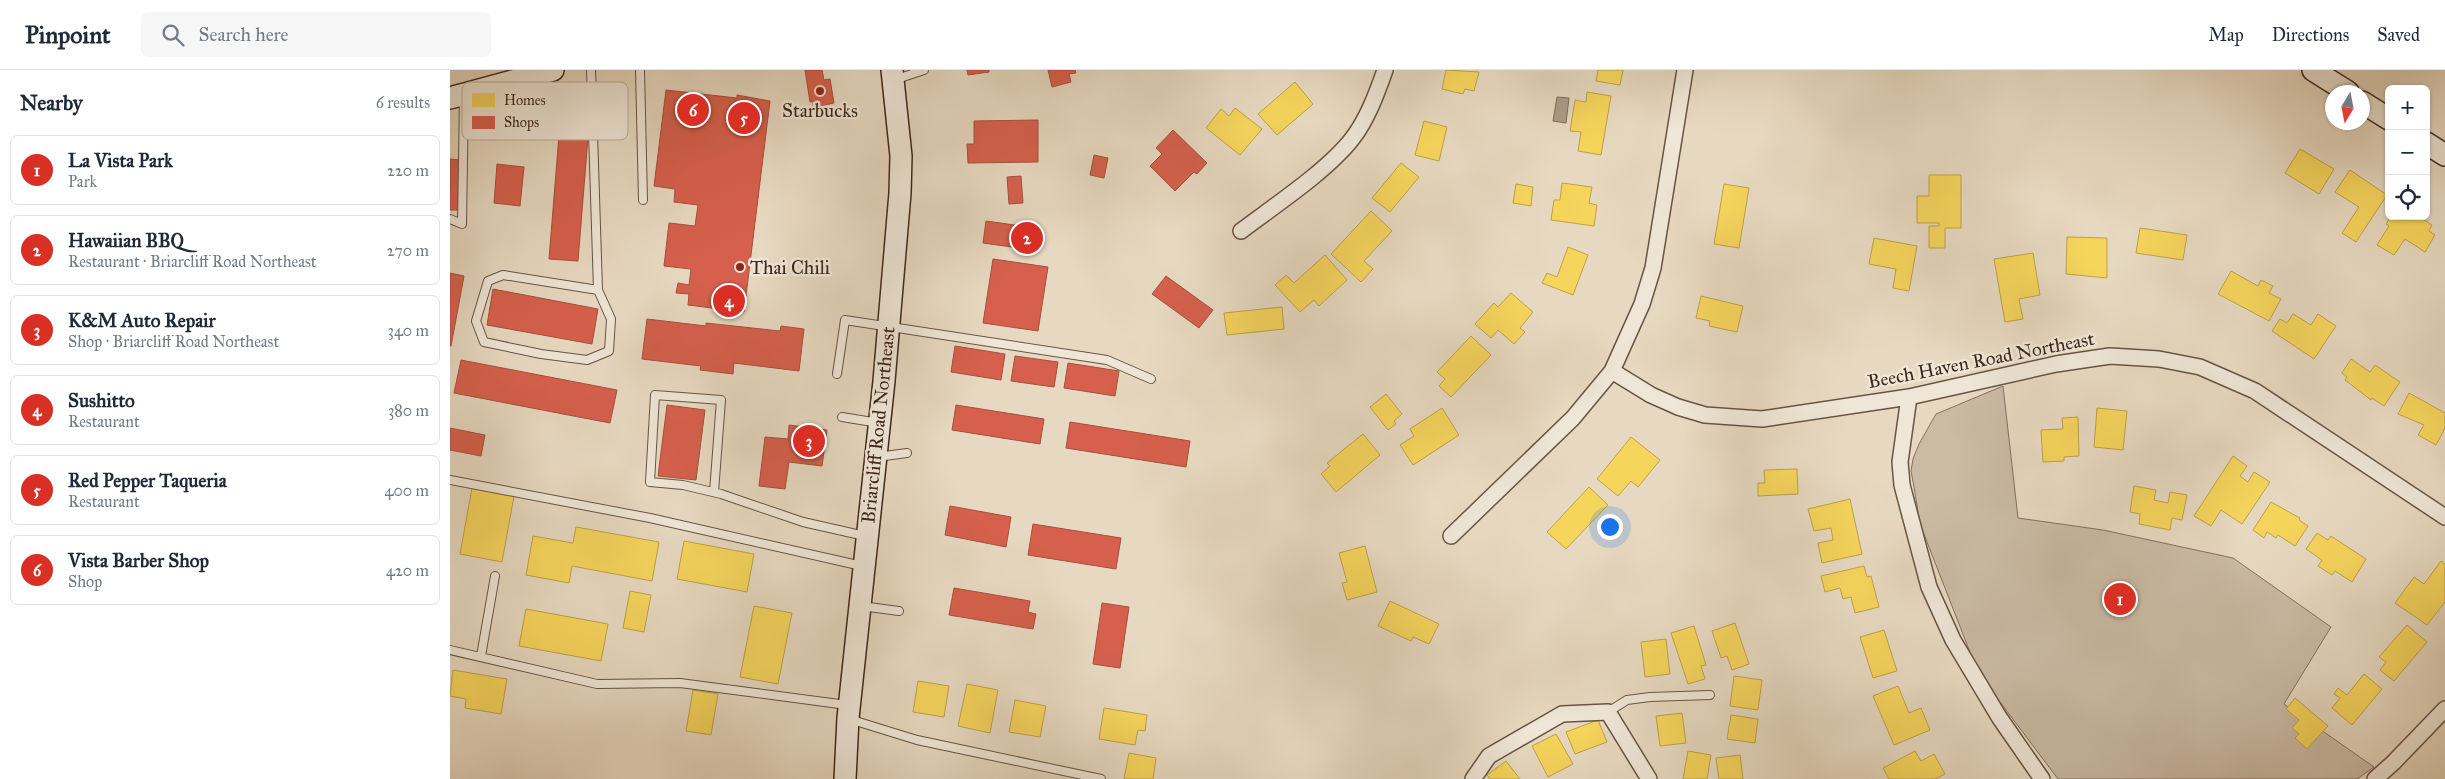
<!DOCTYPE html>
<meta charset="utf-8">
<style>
body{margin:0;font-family:"IM FELL Great Primer",serif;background:#f6f6f7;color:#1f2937}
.controls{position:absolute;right:15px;top:15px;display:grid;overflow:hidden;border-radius:8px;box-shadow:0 1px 4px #0004}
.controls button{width:45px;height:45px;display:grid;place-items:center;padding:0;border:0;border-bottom:1px solid #e0e1e3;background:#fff;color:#1f2937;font:25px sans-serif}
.compass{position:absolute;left:1875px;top:15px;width:45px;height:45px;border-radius:50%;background:#fff;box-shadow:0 1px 4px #0004;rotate:190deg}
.you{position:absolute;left:1159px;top:456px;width:18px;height:18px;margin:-12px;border:4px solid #fff;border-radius:50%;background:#1a73e8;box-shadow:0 0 0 8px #1a73e833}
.badge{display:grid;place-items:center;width:32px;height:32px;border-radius:50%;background:#d93025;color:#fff;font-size:16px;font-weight:700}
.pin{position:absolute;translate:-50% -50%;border:2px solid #fff;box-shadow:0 1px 5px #0006}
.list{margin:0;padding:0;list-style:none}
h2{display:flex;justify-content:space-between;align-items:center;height:65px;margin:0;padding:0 20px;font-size:21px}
h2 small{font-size:16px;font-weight:400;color:#747a83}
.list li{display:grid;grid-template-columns:32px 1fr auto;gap:15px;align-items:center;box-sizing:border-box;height:70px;margin:0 10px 10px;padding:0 10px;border:1px solid #e0e1e3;border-radius:8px}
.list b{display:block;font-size:19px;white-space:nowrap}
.list p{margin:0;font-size:16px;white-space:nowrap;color:#747a83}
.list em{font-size:16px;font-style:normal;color:#747a83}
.icon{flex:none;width:28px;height:28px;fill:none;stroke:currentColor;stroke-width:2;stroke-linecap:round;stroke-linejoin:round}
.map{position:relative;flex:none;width:1995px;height:709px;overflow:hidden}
header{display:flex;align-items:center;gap:30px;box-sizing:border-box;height:70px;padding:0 25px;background:#fff;border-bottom:1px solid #e0e1e3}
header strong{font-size:24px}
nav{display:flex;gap:28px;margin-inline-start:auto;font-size:18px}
.search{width:350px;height:45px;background:#f6f6f7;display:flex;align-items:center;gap:12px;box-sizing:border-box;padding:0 18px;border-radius:8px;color:#747a83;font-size:19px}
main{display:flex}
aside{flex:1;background:#fff}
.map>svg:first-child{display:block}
.green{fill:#cabba5;stroke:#847160}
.water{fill:#ad9c89;stroke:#806d5d}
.homes{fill:#f6d55c;stroke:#bea148}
.shops{fill:#d6604d;stroke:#a84f3e}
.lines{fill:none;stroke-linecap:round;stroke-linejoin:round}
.service-casing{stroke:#685444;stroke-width:10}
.minor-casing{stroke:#685444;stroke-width:18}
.secondary-casing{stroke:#3d271b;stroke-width:24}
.service{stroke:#efe6d7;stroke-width:8}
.minor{stroke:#efe6d7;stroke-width:15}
.secondary{stroke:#efe6d7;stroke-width:21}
.poi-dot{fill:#8f2418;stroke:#efe6d7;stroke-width:2}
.labels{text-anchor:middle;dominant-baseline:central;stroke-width:5;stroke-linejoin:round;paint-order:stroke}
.poi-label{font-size:19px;fill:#3d271b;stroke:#efe6d7}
.street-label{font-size:19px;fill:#3d271b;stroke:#efe6d7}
.key{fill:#efe6d7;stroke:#baad9f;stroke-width:1}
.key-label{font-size:14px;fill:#3d271b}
</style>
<header>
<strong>Pinpoint</strong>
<div class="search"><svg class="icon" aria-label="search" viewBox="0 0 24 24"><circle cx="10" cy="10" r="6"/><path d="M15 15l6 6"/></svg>Search here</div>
<nav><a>Map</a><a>Directions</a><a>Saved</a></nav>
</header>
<main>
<aside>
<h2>Nearby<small>6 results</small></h2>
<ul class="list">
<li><span class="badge">1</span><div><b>La Vista Park</b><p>Park</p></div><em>220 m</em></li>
<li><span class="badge">2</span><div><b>Hawaiian BBQ</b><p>Restaurant · Briarcliff Road Northeast</p></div><em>270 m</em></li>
<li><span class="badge">3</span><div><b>K&amp;M Auto Repair</b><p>Shop · Briarcliff Road Northeast</p></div><em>340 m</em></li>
<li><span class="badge">4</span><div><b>Sushitto</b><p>Restaurant</p></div><em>380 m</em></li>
<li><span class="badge">5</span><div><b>Red Pepper Taqueria</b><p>Restaurant</p></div><em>400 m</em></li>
<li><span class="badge">6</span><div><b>Vista Barber Shop</b><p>Shop</p></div><em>420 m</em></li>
</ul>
</aside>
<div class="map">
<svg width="1995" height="709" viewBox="0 0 1995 709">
<rect width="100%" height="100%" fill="#e7d9c1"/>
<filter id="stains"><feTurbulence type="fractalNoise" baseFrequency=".004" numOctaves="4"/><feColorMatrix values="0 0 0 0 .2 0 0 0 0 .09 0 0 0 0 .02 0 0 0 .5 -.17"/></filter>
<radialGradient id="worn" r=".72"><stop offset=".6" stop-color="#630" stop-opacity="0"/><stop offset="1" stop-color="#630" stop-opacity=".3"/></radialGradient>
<!-- green -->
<path class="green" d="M1553,316L1568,448L1653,460L1783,488L1881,557L1834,634L1924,697L1907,709H1608L1541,620L1525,595L1470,454L1464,417L1461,401L1463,389L1469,374L1486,344Z"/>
<!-- water -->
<path class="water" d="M1107,27L1119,28L1116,53L1103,51Z"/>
<!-- homes -->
<path class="homes" d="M996,0L1029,2L1024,21L1015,19L1013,24L992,19Z
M1148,0H1173L1170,15L1146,11Z
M845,12L863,34L827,65L808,44Z
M1137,22L1161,26L1151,85L1128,81L1131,62L1120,61L1125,30L1136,32Z
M785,38L812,59L790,85L756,58L771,39L779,46Z
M974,51L997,57L989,91L965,85Z
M1850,79L1884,99L1869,124L1835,103Z
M951,93L969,107L940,142L922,128Z
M1900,100L1937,125L1906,172L1892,163L1909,137L1885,122Z
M1479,105H1511V158H1495V178H1479V156H1489V153H1467V126H1479Z
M1112,113L1142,117L1139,133L1147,135L1144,156L1101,150L1104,130H1110Z
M1066,114L1083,117L1081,136L1063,133Z
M1274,114L1299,118L1289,178L1264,174Z
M921,141L942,161L914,191L923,199L911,212L881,184Z
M1941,146H1968L1982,155L1979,161L1985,165L1975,182L1955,169L1944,185L1927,175L1939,156L1936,154Z
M1690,158L1737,165L1733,190L1686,183Z
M1617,167L1657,168V208L1616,204Z
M1424,168L1467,176L1459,221L1443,218L1446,199L1419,194Z
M1118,177L1138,185L1123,225L1092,213L1097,203L1107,207Z
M1583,183L1590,225L1569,229L1573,249L1555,252L1544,189Z
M875,185L897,210L869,236L864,230L850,242L825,215L836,205L844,213Z
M1781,201L1808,216L1811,210L1823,216L1819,223L1831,229L1819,251L1768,224Z
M1061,223L1083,242L1070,258L1075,262L1064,274L1048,260L1041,268L1025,254L1044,233L1048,237Z
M1251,226L1293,236L1287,262L1259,256L1260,251L1246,248Z
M832,237L834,259L777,265L774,243Z
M1843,244L1861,255L1868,244L1886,256L1864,289L1822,261L1830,249L1837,253Z
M1021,266L1041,285L1001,327L989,316L995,309L987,302Z
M1901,289L1920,302L1925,295L1950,312L1934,336L1922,328L1921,330L1895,310L1897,307L1892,303Z
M1959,323L1995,343V358L1986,375L1968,365L1974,355L1948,344Z
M936,324L952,344L944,351L946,354L938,360L920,337Z
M992,338L1009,365L963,395L950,375L964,366L960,359Z
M1647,338L1677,341L1673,380L1644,377Z
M1628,347L1629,386L1614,387V391L1593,392L1591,360L1613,359L1612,348Z
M913,364L930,385L886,422L871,404L880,396L877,393Z
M1181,367L1210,390L1188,417L1181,411L1168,426L1147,409Z
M1783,386L1797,396L1790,406L1798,412L1804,402L1820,412L1792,454L1771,440L1761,456L1744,446Z
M1347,399L1348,424L1308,426V413H1315L1314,400Z
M1684,416L1706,420L1704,430L1718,433L1720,422L1737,425L1732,450L1722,448L1720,460L1689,454L1690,444L1680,442Z
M1139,417L1158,435L1116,479L1097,462Z
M22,418L64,426L52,492L10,484Z
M1400,429L1412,484L1372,493L1368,473L1383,470L1381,458L1364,461L1358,439Z
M1821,432L1850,448L1849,450L1858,456L1845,476L1828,465L1826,468L1817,462L1814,468L1803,460Z
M126,457L209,472L202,511L122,496L119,513L76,505L83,466L123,473Z
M1867,463L1878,470L1881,466L1916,489L1902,512L1885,501L1882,505L1868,496L1872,490L1856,479Z
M234,471L304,484L297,522L227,509Z
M915,476L927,522L897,530L892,513L897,512L889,483Z
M1991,491L1995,494V532L1977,555L1945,533L1964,507L1974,514Z
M1414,496L1417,507L1421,506L1429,537L1405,543L1401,527L1393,529L1390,518L1375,522L1371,506Z
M180,521L201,525L194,562L173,558Z
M940,531L989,554L979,574L963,567L961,571L928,556Z
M304,536L342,543L328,614L290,607Z
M76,539L158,554L151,591L69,576Z
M1285,553L1299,594L1282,600L1277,586L1271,588L1262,561Z
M1957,555L1977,572L1944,611L1930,600L1936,592L1929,587Z
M1244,556L1256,595L1251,596L1255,609L1238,614L1221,563Z
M1434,560L1447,601L1423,608L1410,567Z
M1216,569L1220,604L1195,607L1191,572Z
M3,600L57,609L51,644L15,638L16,629L0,626Z
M1914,604L1932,619L1902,655L1882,638L1890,628L1884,624L1888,618L1897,625Z
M1284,606L1312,610L1308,640L1280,636Z
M468,611L499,616L494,647L463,642Z
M517,614L548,620L540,663L508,656Z
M1448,616L1459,643L1471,638L1480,660L1444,675L1423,626Z
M243,620L268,624L261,665L236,661Z
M1845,628L1878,656L1857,679L1845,668L1849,664L1842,658L1849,650L1836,639Z
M565,630L596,636L590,667L559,662Z
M654,638L697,645L695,661L688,660L685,675L649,669Z
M1232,643L1236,673L1210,676L1206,646Z
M1281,645L1308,649L1305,673L1277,669Z
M1148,650L1157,672L1125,684L1116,662Z
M1106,664L1123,694L1098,707L1082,676Z
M1238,681L1261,685L1257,709H1233Z
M1465,681L1471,691L1484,684L1495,704L1485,709H1439L1433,698Z
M679,683L706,688L703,709H674Z
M1290,685L1293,709H1269L1266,688Z
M1056,691L1070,709H1040L1037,705Z"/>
<!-- shops -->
<path class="shops" d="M355,0H372L374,10L380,9L384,33L375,35L376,38L367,40L366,35L363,36L362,31L360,32Z
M517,0H539V2L518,5Z
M598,0H625L626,3L619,4L621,12L602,17Z
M216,20L287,28V25L320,31L294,242L238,235L239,224L226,223L228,213L239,215L241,199L214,196L219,153L245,156L248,135L224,132L225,119L204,116Z
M588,50V92L518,93L517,74H524V51Z
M723,60L757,93L747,104L744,102L725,121L700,96L712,84L706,78Z
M109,65L138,67L128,191L99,189Z
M644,85L658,88L654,108L640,105Z
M0,89L11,90L9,140H0Z
M47,94L74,97L70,136L44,133Z
M571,106L573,133L559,134L557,107Z
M536,151L586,158L583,180L533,173Z
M543,189L598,197L588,261L533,253Z
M0,203L14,206L1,276H0Z
M716,206L763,240L749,258L702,224Z
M43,219L148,239L142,274L37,255Z
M197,249L256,256V253L330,261L331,256L354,259L349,301L284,293L283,304L250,300L251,296L192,289Z
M505,276L555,284L551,310L501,302Z
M565,286L608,292L604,317L561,311Z
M11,290L167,320L160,353L4,323Z
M618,293L669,301L665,326L614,318Z
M217,335L255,340L246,410L208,406Z
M506,335L594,349L590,374L502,360Z
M620,352L740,371L736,397L616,378Z
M339,355L377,360L372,396L339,392L335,419L309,416L315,367L338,369Z
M0,358L35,365L31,386L0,380Z
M500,436L561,447L556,477L495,465Z
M583,454L671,468L666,499L578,485Z
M504,518L580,531L578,542L586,544L583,559L499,545Z
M652,533L679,537L670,598L643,594Z"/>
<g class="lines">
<defs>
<path id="service" d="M141,0L148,220L161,249L159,281L137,290L91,284L34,272L26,251L38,211L53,205L148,220
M190,0L193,130
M444,10L474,0
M0,149L12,154L14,26
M387,304L395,250L657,290L701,309
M392,347L429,353
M427,387L457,383
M0,410L200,448L412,496
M264,422L271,330L205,325L200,412L233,415L271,424L353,452L415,466
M411,536L449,541
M0,580L147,614L230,613L397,635
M31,586L45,506
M1158,642L1177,630L1200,627L1260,625
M399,649L467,670L651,709"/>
<path id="minor" d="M791,161C824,136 877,101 902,69C917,50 927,23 935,0
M1162,301L1201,325L1228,337L1255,345L1312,349L1459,327L1606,294L1660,286L1709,289L1750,297L1805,321L1995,447
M1459,327L1450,392L1452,415L1479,517L1503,570L1549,647L1592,709
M1001,466L1123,348L1162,301L1192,234L1203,198L1235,0
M1023,709L1039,686L1112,644L1158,642L1199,709
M1925,709L1943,693L1995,639"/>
<path id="secondary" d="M1863,0L1898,22
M0,28L103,0
M1912,32L1939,49
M1976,73L1995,85
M395,709L398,648L434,311L450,123L451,86L442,0"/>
</defs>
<!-- service casing -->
<use href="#service" class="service-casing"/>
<!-- minor casing -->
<use href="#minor" class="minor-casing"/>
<!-- secondary casing -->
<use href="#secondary" class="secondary-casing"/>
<!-- service -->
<use href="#service" class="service"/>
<!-- minor -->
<use href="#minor" class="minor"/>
<!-- secondary -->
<use href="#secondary" class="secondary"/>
</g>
<!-- markers -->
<g class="poi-dot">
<circle cx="370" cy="21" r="5"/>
<circle cx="290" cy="197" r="5"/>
</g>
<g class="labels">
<!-- poi labels -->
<g class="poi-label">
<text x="370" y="40">Starbucks</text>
<text x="300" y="197" text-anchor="start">Thai Chili</text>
</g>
<!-- street labels -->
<g class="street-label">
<text transform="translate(1531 290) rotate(-11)">Beech Haven Road Northeast</text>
<text transform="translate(428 355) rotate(-84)">Briarcliff Road Northeast</text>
</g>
</g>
<!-- legend -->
<rect x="12" y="12" width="166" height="58" rx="8" class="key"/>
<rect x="22" y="23" width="23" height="14" fill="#f6d55c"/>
<rect x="22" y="46" width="23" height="13" fill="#d6604d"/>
<g class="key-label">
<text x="54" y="35">Homes</text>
<text x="54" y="57">Shops</text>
</g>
<rect width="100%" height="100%" filter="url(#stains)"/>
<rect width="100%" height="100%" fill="url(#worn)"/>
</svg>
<div class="controls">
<button>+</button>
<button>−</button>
<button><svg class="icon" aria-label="locate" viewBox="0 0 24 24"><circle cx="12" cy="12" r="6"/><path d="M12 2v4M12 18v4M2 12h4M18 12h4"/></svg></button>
</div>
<svg class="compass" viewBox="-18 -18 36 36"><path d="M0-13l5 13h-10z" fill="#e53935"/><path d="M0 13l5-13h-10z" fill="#747a83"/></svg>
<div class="you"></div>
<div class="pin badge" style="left:1670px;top:529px">1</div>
<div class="pin badge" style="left:577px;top:168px">2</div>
<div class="pin badge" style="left:359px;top:371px">3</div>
<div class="pin badge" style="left:279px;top:231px">4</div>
<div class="pin badge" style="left:294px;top:48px">5</div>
<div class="pin badge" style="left:243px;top:40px">6</div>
</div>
</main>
